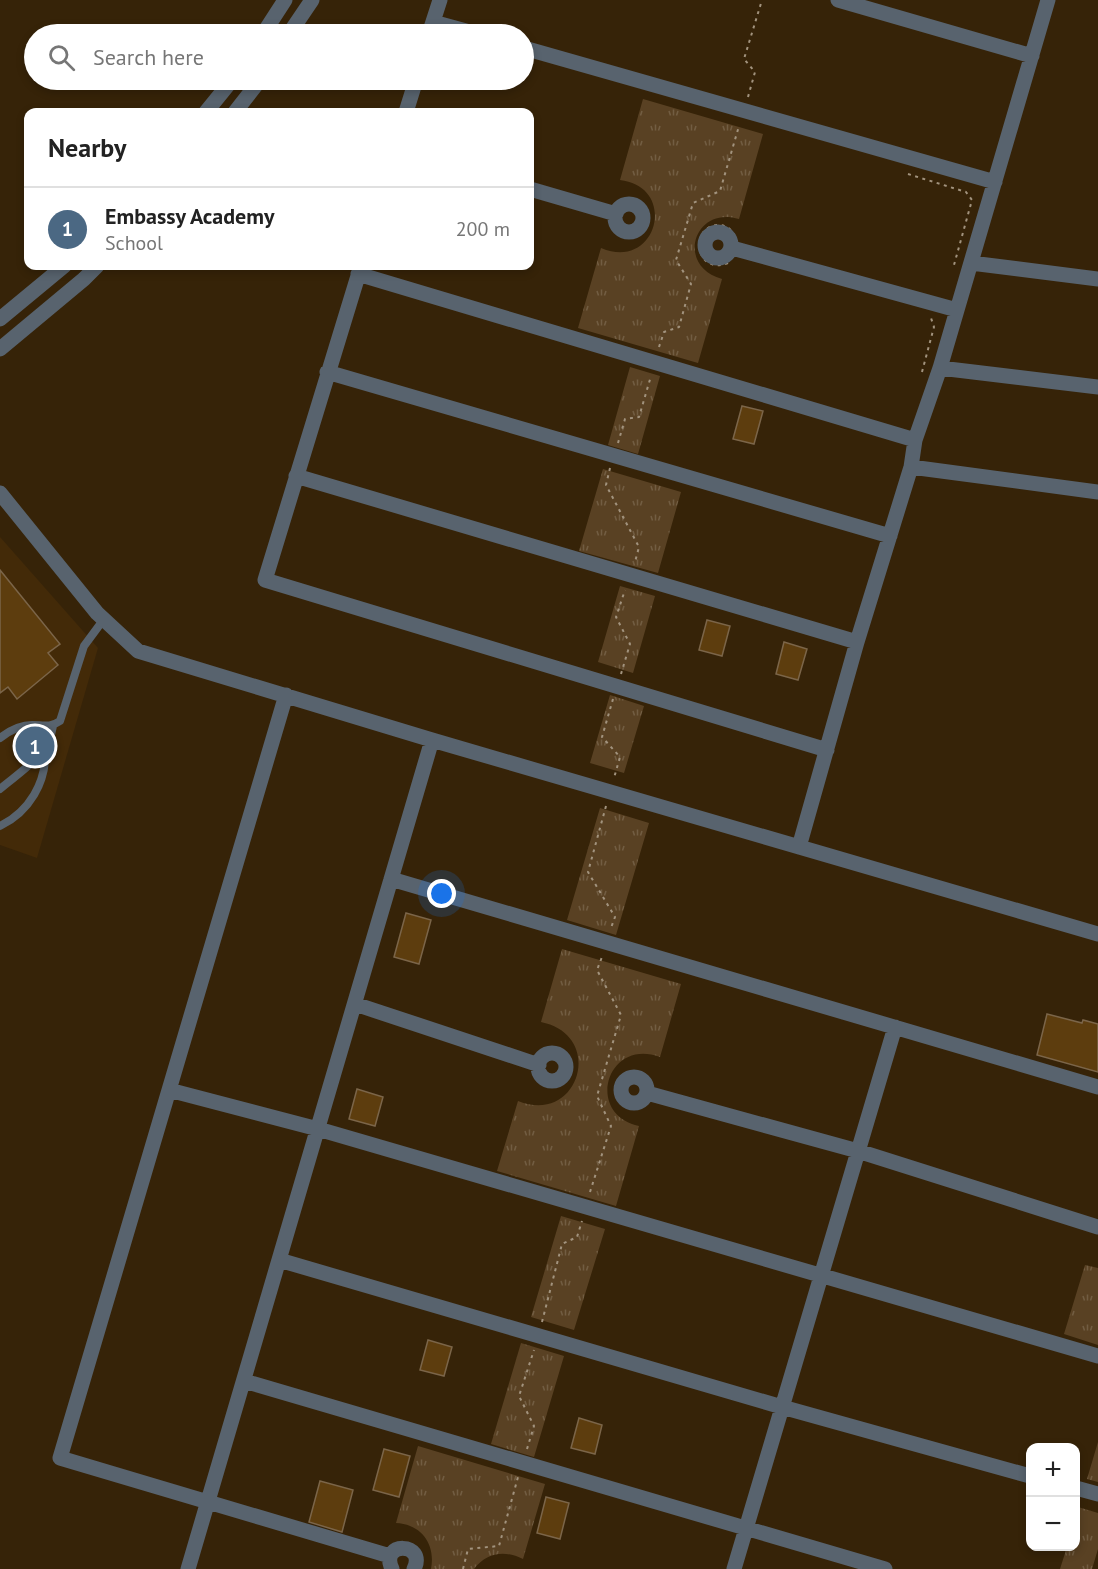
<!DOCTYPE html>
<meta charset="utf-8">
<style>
body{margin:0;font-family:"PT Sans",sans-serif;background:#f2f2f2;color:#222}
.controls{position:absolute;right:18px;bottom:18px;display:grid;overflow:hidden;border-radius:12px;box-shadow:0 3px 9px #0003}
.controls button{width:54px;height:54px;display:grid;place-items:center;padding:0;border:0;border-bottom:2px solid #e0e0e0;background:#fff;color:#222;font:30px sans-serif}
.you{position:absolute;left:442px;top:894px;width:21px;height:21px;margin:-15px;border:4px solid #fff;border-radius:50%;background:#1a73e8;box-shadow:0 0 0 9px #1a73e833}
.badge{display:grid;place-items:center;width:39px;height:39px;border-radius:50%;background:#4b6883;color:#fff;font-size:20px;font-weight:700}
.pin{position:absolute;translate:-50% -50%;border:3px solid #fff;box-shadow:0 2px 6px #0006}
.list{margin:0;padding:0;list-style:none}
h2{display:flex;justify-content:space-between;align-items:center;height:78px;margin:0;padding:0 24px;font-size:26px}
h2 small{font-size:20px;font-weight:400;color:#767676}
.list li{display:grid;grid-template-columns:39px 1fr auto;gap:18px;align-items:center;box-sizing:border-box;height:84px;padding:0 24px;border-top:2px solid #e0e0e0}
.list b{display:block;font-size:22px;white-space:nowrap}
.list p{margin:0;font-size:20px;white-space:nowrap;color:#767676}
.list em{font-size:20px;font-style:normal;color:#767676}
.icon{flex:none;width:33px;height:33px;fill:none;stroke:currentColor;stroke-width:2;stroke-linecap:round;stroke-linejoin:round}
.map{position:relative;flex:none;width:1098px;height:1569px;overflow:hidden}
.search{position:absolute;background:#fff;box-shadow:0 3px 9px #0003;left:24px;top:24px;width:510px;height:66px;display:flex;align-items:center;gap:15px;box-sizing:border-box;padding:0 21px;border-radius:33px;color:#767676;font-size:22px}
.panel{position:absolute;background:#fff;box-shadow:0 3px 9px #0003;left:24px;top:108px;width:510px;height:162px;border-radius:12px}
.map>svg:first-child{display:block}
.built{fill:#432a08}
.park{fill:url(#park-tufts)}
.building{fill:#5d3d0e;stroke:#7b6549;stroke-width:1.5}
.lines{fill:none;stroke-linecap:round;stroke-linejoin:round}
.path{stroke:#a2937e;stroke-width:2;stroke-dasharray:3 4.5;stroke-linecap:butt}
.service{stroke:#58636e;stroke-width:8}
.minor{stroke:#58636e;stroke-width:15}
</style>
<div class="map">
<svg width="1098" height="1569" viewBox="0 0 1098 1569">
<defs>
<pattern id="park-tufts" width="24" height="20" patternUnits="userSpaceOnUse" patternTransform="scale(1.5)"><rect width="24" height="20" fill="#594123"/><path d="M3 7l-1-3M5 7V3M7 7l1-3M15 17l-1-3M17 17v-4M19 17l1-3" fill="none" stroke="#725d42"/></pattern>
</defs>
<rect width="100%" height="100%" fill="#362308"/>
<!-- built -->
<path class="built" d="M0,537L98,648L37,858L0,845Z"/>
<!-- park -->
<path class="park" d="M643,99L763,134L739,219C694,205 675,266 722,279L698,363L578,328L601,248C657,272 679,187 620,180Z
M630,367L660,376L638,454L608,445Z
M603,469L681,492L658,573L579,551Z
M620,586L655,596L633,673L598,662Z
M610,695L644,706L624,773L590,763Z
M600,808L649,823L616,935L567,920Z
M562,949L681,984L660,1057C607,1037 584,1114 639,1126L616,1206L497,1171L518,1101C579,1126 606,1035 541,1022Z
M561,1216L605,1229L574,1330L531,1317Z
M1085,1265L1098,1268V1345L1064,1334Z
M521,1343L564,1356L534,1457L491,1444Z
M1098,1442V1482L1087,1479Z
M418,1446L545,1484L523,1559C505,1550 487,1552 474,1569H431C436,1544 421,1524 396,1523Z
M1078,1507L1098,1513V1549L1092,1569H1060L1067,1547L1076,1546V1516Z"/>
<!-- building -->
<path class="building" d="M742,406L763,411L754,444L733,439Z
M0,570L60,644L48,653L58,665L17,699L8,687L0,693Z
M707,620L730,626L722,656L699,650Z
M784,642L807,649L798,680L776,674Z
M406,913L431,920L419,964L394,957Z
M1047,1014L1082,1023L1083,1020L1098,1024V1072L1037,1055Z
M357,1089L383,1097L375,1126L349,1119Z
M428,1340L452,1347L444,1376L420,1370Z
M579,1418L602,1425L595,1454L571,1448Z
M384,1449L410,1456L399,1497L373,1490Z
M320,1481L353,1490L342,1532L309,1522Z
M546,1497L569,1503L560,1539L537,1533Z"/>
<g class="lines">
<!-- path -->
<path class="path" d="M748,97L755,72L744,59L762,0
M908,174L966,192L972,200L954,265
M728,263C696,276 688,227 718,225C725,225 730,228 734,234
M659,347L664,332L679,327L691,284L676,260L693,203L720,191L739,126
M922,372L934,327L931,318
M618,443L625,419L639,417L651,376
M610,468L606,485L639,547L635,562
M621,674L630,644L616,617L625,590
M613,699L602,737L620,757L614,778
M606,806L588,872L615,917L611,928
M590,1192L611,1126L597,1096L621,1015L597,970L602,957
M542,1322L562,1244L577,1237L582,1221
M527,1449L534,1426L519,1396L534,1350
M463,1569L468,1549L499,1546L518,1477"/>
<!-- service -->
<path class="service" d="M0,738C9,731 20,725 32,725C43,725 50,728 60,721L84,646L104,619
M0,789C21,771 49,755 53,726
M0,826C29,812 47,782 45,750"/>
<!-- minor -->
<path class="minor" d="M838,0L1032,56
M433,22L477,34
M263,34L285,0
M289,34L312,0
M429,34L440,0
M524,48L995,182
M206,112L232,80
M235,112L260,80
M406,112L416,80
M530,189L616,214
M615 218a14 14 0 1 1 28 0a14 14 0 1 1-28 0Z
M705 245a13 13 0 1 1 26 0a13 13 0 1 1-26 0Z
M732,248L957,310
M971,263L1098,279
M361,266L265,580L827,750
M358,274L915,440
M0,319L64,266
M0,349L84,279L97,266
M940,368L1098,387
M327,372L890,536
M911,467L1098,492
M296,476L857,642
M0,493L97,613L138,651L432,740L1098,934
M286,695L60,1458L390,1556
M799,847L857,642L911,467L915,440L940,368L1048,0
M391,879L1098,1087
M355,1004L539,1065
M538 1067a14 14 0 1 1 28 0a14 14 0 1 1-28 0Z
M621 1090a13 13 0 1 1 26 0a13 13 0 1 1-26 0Z
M169,1090L318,1129L1098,1356
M647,1093L858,1151L1098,1227
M279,1260L782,1407L1030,1476
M244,1381L885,1569
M1076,1488L1098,1494
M188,1569L432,740
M392,1569C379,1541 427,1542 414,1569
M734,1569L895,1027"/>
</g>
</svg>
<div class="controls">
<button>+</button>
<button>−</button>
</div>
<div class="you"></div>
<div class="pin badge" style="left:35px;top:746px">1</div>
<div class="search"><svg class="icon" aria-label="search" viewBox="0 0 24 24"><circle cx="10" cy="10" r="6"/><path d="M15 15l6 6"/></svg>Search here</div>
<section class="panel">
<h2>Nearby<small></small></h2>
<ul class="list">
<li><span class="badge">1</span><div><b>Embassy Academy</b><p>School</p></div><em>200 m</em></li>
</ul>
</section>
</div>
